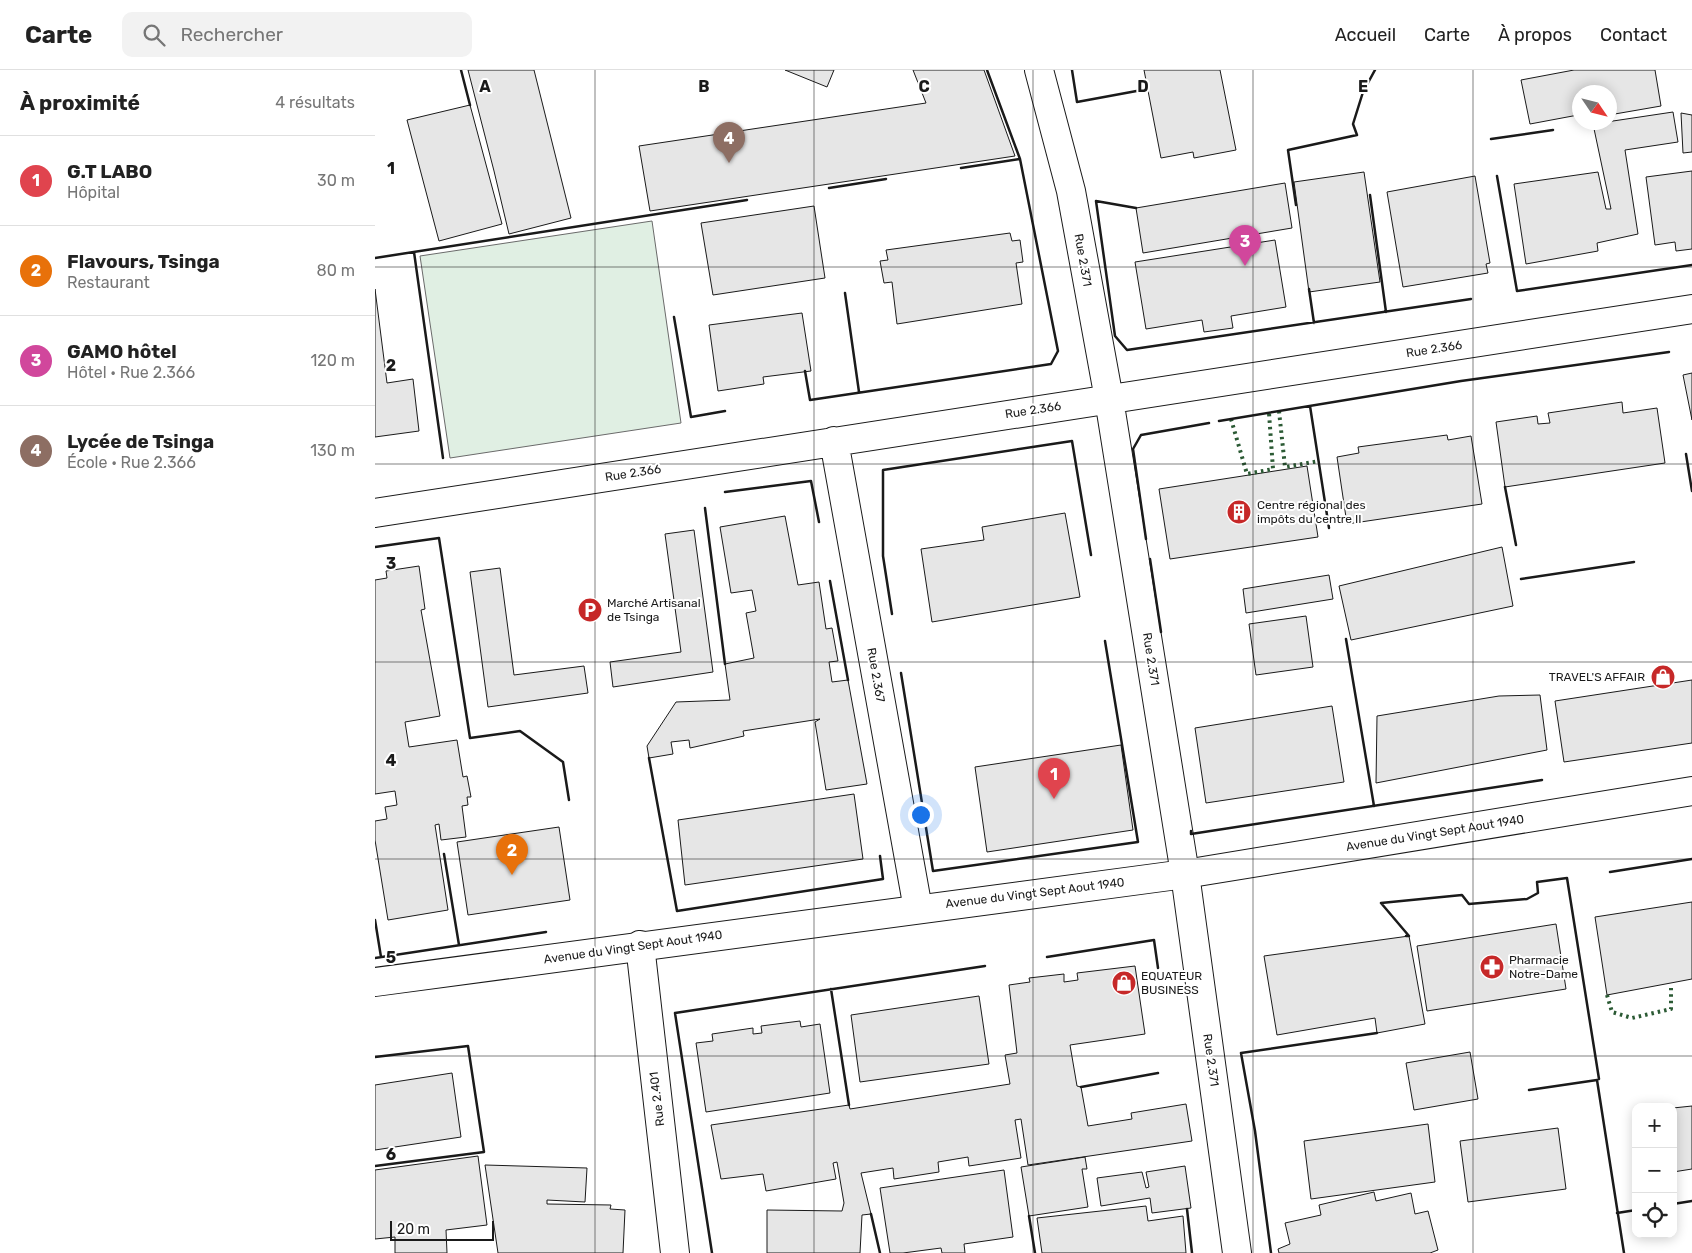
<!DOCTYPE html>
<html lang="fr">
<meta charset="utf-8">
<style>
body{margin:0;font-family:Rubik,sans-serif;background:#f2f2f2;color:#222}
.controls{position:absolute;right:15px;bottom:15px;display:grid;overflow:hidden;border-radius:10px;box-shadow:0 2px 12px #0003}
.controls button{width:45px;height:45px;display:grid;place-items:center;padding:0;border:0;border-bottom:1px solid #e0e0e0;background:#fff;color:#222;font:25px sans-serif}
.compass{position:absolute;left:1197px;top:15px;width:45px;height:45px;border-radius:50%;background:#fff;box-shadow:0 2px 12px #0003;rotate:125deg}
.scale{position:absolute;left:15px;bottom:12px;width:104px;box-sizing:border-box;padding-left:5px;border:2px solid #1a1a1a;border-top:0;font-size:14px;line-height:18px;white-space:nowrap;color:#1a1a1a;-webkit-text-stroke:4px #fff;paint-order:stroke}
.you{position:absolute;left:545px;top:744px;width:18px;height:18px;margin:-12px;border:4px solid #fff;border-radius:50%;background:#1a73e8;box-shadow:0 0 0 8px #1a73e833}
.badge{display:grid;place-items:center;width:32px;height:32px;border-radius:50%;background:#7c3aed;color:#fff;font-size:16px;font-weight:700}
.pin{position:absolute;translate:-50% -41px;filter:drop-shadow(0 1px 2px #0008)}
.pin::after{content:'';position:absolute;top:26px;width:18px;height:15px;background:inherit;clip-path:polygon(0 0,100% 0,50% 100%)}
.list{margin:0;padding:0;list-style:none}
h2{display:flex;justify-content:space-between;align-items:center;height:65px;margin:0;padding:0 20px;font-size:21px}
h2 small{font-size:16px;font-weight:400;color:#767676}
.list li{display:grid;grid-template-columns:32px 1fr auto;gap:15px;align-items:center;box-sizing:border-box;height:90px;padding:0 20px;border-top:1px solid #e0e0e0}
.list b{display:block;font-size:19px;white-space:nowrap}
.list p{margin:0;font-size:16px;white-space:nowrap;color:#767676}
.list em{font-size:16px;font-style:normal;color:#767676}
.icon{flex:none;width:28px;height:28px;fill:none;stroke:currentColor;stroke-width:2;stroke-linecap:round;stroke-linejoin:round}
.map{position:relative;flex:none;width:1317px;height:1183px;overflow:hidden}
header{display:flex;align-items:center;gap:30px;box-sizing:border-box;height:70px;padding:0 25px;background:#fff;border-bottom:1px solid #e0e0e0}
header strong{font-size:24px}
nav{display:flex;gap:28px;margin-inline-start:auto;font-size:18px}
.search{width:350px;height:45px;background:#f2f2f2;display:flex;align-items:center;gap:12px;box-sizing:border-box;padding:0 18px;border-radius:10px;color:#767676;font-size:19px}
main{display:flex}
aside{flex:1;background:#fff}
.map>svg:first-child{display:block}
.green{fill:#e0efe3;stroke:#6a6a6a}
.building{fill:#e6e6e6;stroke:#1a1a1a}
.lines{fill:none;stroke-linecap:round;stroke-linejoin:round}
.street-casing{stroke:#1a1a1a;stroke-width:30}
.secondary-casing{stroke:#1a1a1a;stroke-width:30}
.street{stroke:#fff;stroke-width:28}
.secondary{stroke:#fff;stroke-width:28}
.hedge{stroke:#2b5a34;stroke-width:4;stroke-dasharray:2.5 4;stroke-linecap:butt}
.wall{stroke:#1a1a1a;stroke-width:2.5}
.grid{fill:none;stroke:#1a1a1a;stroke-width:1;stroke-opacity:0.55}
.labels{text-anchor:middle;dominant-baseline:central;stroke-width:4;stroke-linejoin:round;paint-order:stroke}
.street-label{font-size:12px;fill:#1a1a1a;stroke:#fff}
.poi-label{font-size:12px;fill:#1a1a1a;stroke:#fff;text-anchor:start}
.grid-label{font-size:16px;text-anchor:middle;font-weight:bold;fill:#1a1a1a;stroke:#fff;stroke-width:4;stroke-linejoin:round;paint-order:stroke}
</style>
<header>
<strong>Carte</strong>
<div class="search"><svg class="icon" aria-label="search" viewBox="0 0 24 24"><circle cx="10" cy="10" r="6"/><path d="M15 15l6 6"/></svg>Rechercher</div>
<nav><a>Accueil</a><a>Carte</a><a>À propos</a><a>Contact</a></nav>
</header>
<main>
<aside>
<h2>À proximité<small>4 résultats</small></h2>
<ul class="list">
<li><span class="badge" style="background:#e0444e">1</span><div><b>G.T LABO</b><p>Hôpital</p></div><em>30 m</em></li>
<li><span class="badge" style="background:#e8710a">2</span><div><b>Flavours, Tsinga</b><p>Restaurant</p></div><em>80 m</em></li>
<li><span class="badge" style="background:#d1479c">3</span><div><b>GAMO hôtel</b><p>Hôtel · Rue 2.366</p></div><em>120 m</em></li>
<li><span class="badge" style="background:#8d6e63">4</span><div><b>Lycée de Tsinga</b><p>École · Rue 2.366</p></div><em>130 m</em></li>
</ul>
</aside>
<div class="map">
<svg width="1317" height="1183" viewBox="0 0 1317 1183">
<rect width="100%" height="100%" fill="#fff"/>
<!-- green -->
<path class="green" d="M277,151L306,353L75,388L45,186Z"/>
<!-- building -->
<path class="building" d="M93,0H159L196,148L134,164L119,101Z
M410,0H459L452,17Z
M538,0H609L640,86L275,141L264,76L551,33Z
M769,0H845L861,80L819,88L818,82L786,88Z
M1199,0H1280L1286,36L1234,45V22H1204V51L1203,45L1155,54L1146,10Z
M95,35L127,154L64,171L32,50Z
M1298,42L1303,72L1250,80L1263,164L1222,173L1223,181L1151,194L1139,114L1223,102L1231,139H1236L1218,54Z
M1306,43L1317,45V82L1308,83Z
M1317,101V179L1301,181L1300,172L1280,175L1271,107Z
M989,102L1005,212L934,222L919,112Z
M1100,106L1115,193L1111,194L1113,203L1028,217L1012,122Z
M910,113L917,158L768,183L761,138Z
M439,136L450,208L338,225L326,153Z
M635,163L637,171L645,170L648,192L641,193L647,234L522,254L517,212L509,213L505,191L513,190L511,180Z
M900,170L911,237L856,246L858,258L829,262L827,250L771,259L760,192Z
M0,219L12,313L38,309L44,361L0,367Z
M427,243L436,301L388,307L389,314L343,321L334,255Z
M1317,303V350L1308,305Z
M1247,332L1248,343L1282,338L1290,393L1130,417L1121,352L1162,346L1163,354L1175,353L1173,343Z
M1072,365L1073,370L1096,366L1107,434L972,454L962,387L984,383L983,377Z
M932,396L943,467L795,489L784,419Z
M690,443L705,527L557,552L546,479L609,470L607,457Z
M410,446L423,515L444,512L451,559L457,558L463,591L454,592L457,612L473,610L492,714L451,720L440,652L445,649L368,661L369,666L315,678L314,670L296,672L298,684L274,688L272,676L301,632L355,630L350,594L379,588L371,543L381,541L377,520L356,523L345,457Z
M319,460L338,602L238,617L235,592L306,582L290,464Z
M1127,477L1138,536L976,570L964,516Z
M44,496L50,539L46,540L65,646L30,652L34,677L82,670L88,707L92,706L96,727H92L93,735L87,736L91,767L66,770L64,754L60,755L73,840L13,850L0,770V751L12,749L10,737L22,735L20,721L0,724V510L12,508L11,501Z
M125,498L139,605L209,596L213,623L113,637L95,502Z
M954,505L958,529L871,543L868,519Z
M931,546L938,597L881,605L874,554Z
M1317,610V673L1189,692L1180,631Z
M1165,625L1172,680L1001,713L1002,646L1124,626Z
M957,636L969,712L831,733L820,658Z
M746,675L758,760L612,782L600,697Z
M479,724L488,789L310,815L303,750Z
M184,757L195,830L93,845L82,772Z
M1317,832V909L1232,925L1220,847Z
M1181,854L1191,919L1052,941L1042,876Z
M1034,866L1050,954L1002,963L1000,948L902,965L889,886Z
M760,896L770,964L695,975L702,1016L706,1017L713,1056L757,1049L756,1043L811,1034L817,1071L653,1095L646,1049L640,1050L646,1088L594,1096L593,1087L563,1092L564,1102L519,1109L518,1098L486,1103L496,1144L487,1145L485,1183H392V1140L467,1141L469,1133L462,1092L458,1093L461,1109L391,1121L388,1104L346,1109L336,1055L474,1035L475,1039L635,1014L630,985L642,983L634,915L655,912L654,908L689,904V912L703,910L702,903Z
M604,926L614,994L485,1012L476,945Z
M425,951L426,957L445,954L455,1023L331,1042L321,973L338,971L337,964L378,958V964L387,963L386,956Z
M1095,982L1103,1029L1039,1040L1031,993Z
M77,1003L86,1067L0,1080V1015Z
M1317,1036V1099L1298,1102V1038Z
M1053,1054L1060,1112L936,1129L929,1071Z
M1183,1058L1191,1119L1093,1132L1085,1071Z
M103,1086L112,1155L71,1160L72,1183H20V1167L0,1169V1100Z
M710,1087L712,1099H707L713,1137L654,1146L646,1097Z
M110,1095L212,1098L210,1132L172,1130V1134L236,1135L235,1139L250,1140L248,1183H123Z
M810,1096L816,1138L777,1143L775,1128L726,1136L722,1108L767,1102L771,1118L774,1117L771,1102Z
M629,1100L638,1167L589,1174L590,1183H567L566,1178L528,1183H515L505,1118Z
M999,1122L1001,1131L1036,1123L1040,1144L1053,1141L1063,1180L1055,1183H904L903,1179L915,1174L910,1153L946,1145L944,1135Z
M771,1136L773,1151L808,1146L811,1183H667L662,1148Z"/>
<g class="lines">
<defs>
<path id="street" d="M664,0L696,121L734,329L810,804L862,1183
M459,371L543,839
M0,443L1317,239
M265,875L300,1183"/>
<path id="secondary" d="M0,912L810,804L1317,721"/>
</defs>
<!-- street casing -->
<use href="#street" class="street-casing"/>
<!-- secondary casing -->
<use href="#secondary" class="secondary-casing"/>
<!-- street -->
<use href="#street" class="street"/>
<!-- secondary -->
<use href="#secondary" class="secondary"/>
<!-- hedge -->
<path class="hedge" d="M904,341L910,397L944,391
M856,349L872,404L898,399L894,343
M1232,925L1237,942L1257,948L1296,939V918"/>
<!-- wall -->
<path class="wall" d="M86,0L95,35
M697,0L702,32L767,20
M1116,69L1178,60
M586,98L645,89
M1122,106L1142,221L1317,195
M454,118L511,109
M995,125L1011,242
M921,135L913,80L982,65L978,54L988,22L1000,0
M761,138L721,131L740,266L752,280L1096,229
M39,182L68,388
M0,188L372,130
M934,219L939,253
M470,223L484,322
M299,247L316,347L350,341
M430,301L435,330L676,294L683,281L645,89L612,0
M935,336L954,458
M844,351L1086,311L1294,282
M1311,384L1317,421
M1130,417L1141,475
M350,422L436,411L444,452
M330,438L350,594
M771,469L758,379L766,365L834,353
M0,477L64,468L95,668L145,661L188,692L194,730
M775,489L786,562
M1146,509L1259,492
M455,511L473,610
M517,544L508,486V400L697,371L716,485
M971,569L999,736
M526,603L558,801L763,772L730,571
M274,688L302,841L508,809L505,786
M816,761V764L1167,710
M69,784L84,875
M1235,802L1317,789
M0,850L6,887
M1031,866H1034L1006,833L1087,825L1094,834L1152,829L1163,823L1162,812L1192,808L1224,1009
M672,887L779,870L783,898
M0,888L171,862
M456,919L474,1035
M0,987L93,976L109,1082L0,1096
M706,1017L783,1003
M1154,1020L1222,1010L1249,1183
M1298,1134L1317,1131
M812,1139L817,1183
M1242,1143L1261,1140
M496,1144L505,1183
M654,1146L660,1183
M337,1183L300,943L610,896
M896,1183L880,1061L866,983L1002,963"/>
</g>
<!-- grid -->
<path class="grid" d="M220,0V1183M439,0V1183M658,0V1183M878,0V1183M1098,0V1183M0,197H1317M0,394H1317M0,592H1317M0,789H1317M0,986H1317"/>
<!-- icons -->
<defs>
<symbol id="building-disc" viewBox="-11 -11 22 22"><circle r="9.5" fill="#c62828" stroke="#fff"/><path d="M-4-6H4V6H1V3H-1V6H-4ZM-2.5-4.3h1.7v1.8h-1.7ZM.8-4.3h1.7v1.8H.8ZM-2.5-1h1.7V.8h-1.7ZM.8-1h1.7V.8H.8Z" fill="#fff"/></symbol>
<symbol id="parking-disc" viewBox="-11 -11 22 22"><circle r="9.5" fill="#c62828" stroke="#fff"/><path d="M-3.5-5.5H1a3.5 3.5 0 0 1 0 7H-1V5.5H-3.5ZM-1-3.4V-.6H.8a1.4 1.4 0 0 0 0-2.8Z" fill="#fff"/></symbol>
<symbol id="shop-disc" viewBox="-11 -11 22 22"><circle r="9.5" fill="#c62828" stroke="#fff"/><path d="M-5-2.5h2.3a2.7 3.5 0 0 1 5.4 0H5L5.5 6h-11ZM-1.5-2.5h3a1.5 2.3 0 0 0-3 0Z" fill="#fff"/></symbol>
<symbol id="pharmacy-disc" viewBox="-11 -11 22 22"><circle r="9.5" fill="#c62828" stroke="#fff"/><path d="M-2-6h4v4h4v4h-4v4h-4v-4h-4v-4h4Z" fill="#fff"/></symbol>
</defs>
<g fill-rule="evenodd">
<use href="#building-disc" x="850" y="428" width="28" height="28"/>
<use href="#parking-disc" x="201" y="526" width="28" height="28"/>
<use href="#shop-disc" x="1274" y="593" width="28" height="28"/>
<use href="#pharmacy-disc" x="1103" y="883" width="28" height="28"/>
<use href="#shop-disc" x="735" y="899" width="28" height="28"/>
</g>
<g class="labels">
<!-- street labels -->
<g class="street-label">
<text transform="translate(708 190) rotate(80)">Rue 2.371</text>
<text transform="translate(1059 279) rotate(-9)">Rue 2.366</text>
<text transform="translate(658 340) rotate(-9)">Rue 2.366</text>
<text transform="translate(258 403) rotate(-9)">Rue 2.366</text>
<text transform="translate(776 589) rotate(81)">Rue 2.371</text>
<text transform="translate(501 605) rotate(80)">Rue 2.367</text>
<text transform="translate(1060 763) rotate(-9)">Avenue du Vingt Sept Aout 1940</text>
<text transform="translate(660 823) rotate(-7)">Avenue du Vingt Sept Aout 1940</text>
<text transform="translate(258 877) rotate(-8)">Avenue du Vingt Sept Aout 1940</text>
<text transform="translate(836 990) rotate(82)">Rue 2.371</text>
<text transform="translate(282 1029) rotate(-97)">Rue 2.401</text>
</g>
<!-- poi labels -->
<g class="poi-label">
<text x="882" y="435">Centre régional des<tspan x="882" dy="14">impôts du centre II</tspan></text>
<text x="232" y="533">Marché Artisanal<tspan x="232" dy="14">de Tsinga</tspan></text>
<text x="1270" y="607" text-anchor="end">TRAVEL'S AFFAIR</text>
<text x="1134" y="890">Pharmacie<tspan x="1134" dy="14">Notre-Dame</tspan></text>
<text x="766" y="906">EQUATEUR<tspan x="766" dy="14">BUSINESS</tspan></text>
</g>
</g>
<g class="grid-label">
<text x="110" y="22">A</text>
<text x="329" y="22">B</text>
<text x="549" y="22">C</text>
<text x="768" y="22">D</text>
<text x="988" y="22">E</text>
<text x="16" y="104">1</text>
<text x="16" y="301">2</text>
<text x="16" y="499">3</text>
<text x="16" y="696">4</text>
<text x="16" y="893">5</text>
<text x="16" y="1090">6</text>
</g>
</svg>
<div class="controls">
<button>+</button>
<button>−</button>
<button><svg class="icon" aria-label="locate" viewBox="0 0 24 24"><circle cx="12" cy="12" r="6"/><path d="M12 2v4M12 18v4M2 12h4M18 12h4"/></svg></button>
</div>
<svg class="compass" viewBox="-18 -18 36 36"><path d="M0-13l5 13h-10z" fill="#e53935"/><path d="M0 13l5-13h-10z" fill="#767676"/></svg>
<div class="scale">20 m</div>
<div class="you"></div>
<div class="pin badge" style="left:679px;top:729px;background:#e0444e">1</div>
<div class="pin badge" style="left:137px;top:805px;background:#e8710a">2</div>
<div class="pin badge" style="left:870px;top:196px;background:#d1479c">3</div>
<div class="pin badge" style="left:354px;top:93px;background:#8d6e63">4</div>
</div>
</main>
